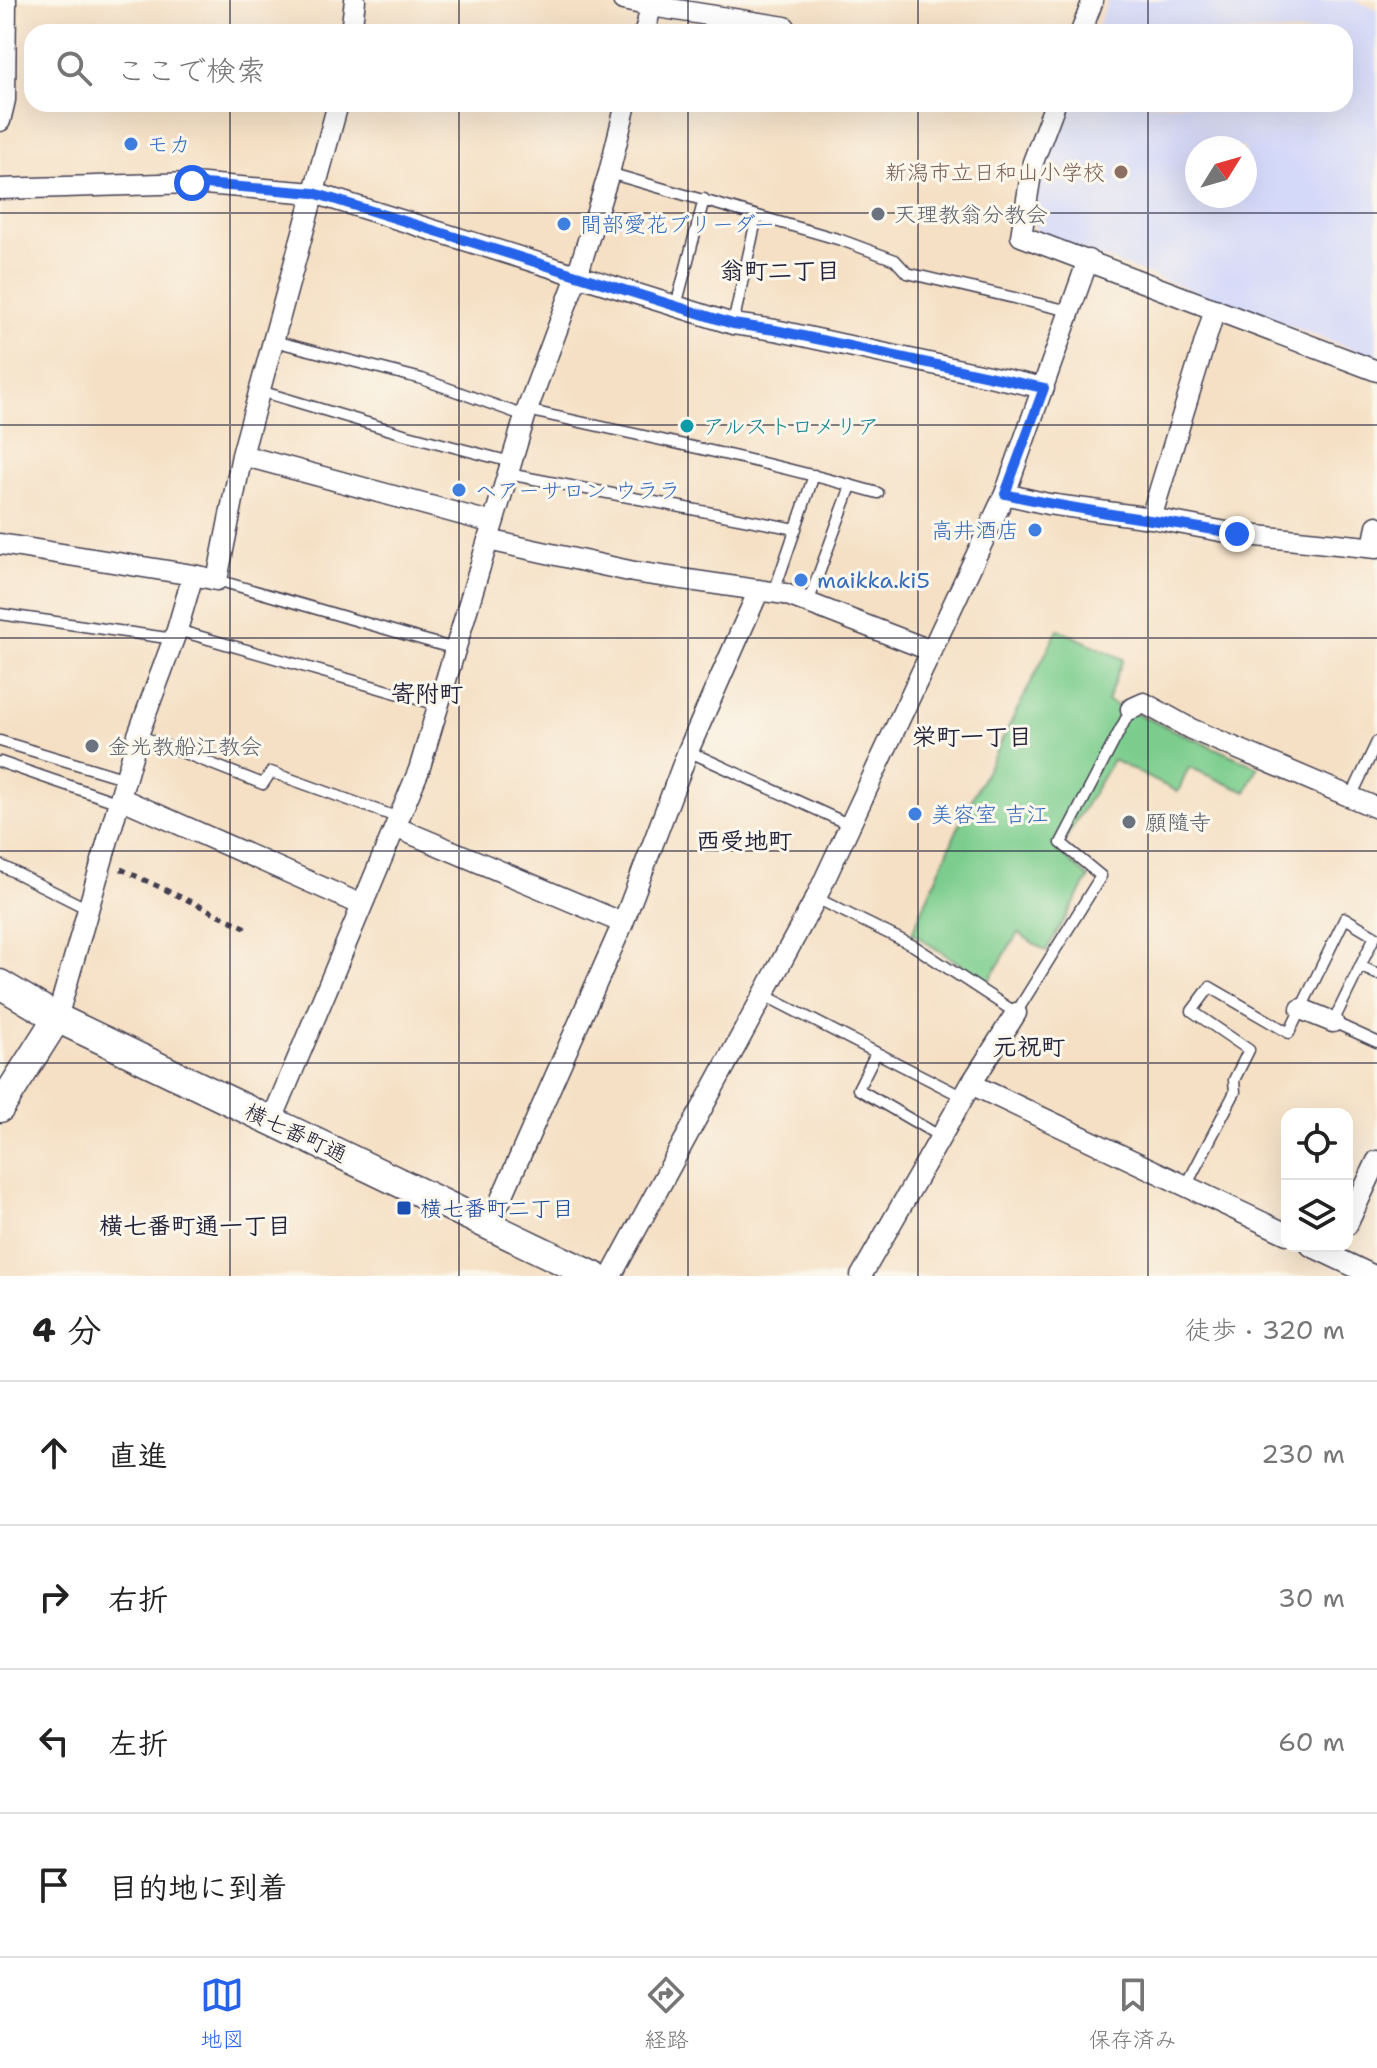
<!DOCTYPE html>
<html lang="ja">
<meta charset="utf-8">
<style>
body{margin:0;font-family:"Shantell Sans","Klee One",sans-serif;background:#f6f6f6;color:#222}
.controls{position:absolute;right:24px;bottom:24px;display:grid;overflow:hidden;border-radius:16px;box-shadow:0 8px 32px #0002}
.controls button{width:72px;height:72px;display:grid;place-items:center;padding:0;border:0;border-bottom:2px solid #e0e0e0;background:#fff;color:#222;font:40px sans-serif}
.compass{position:absolute;left:1185px;top:136px;width:72px;height:72px;border-radius:50%;background:#fff;box-shadow:0 8px 32px #0002;rotate:53deg}
.stop{position:absolute;width:24px;height:24px;margin:-18px;border:6px solid #2563eb;border-radius:50%;background:#fff}
.stop.end{background:#2563eb;border-color:#fff;box-shadow:0 2px 8px #0008}
.list{margin:0;padding:0;list-style:none}
h2{display:flex;justify-content:space-between;align-items:center;height:104px;margin:0;padding:0 32px;font-size:34px}
h2 small{font-size:26px;font-weight:400;color:#767676}
.list li{display:grid;grid-template-columns:52px 1fr auto;gap:24px;align-items:center;box-sizing:border-box;height:144px;padding:0 32px;border-top:2px solid #e0e0e0}
.list b{display:block;font-size:30px;white-space:nowrap}
.list em{font-size:26px;font-style:normal;color:#767676}
.icon{flex:none;width:44px;height:44px;fill:none;stroke:currentColor;stroke-width:2;stroke-linecap:round;stroke-linejoin:round}
.map{position:relative;flex:none;width:1377px;height:1276px;overflow:hidden}
.search{position:absolute;background:#fff;box-shadow:0 8px 32px #0002;left:24px;right:24px;top:24px;height:88px;display:flex;align-items:center;gap:20px;box-sizing:border-box;padding:0 28px;border-radius:24px;color:#767676;font-size:30px}
.sheet{height:680px;background:#fff}
nav{display:flex;justify-content:space-around;align-items:center;box-sizing:border-box;height:112px;border-top:2px solid #e0e0e0;background:#fff;font-size:22px;color:#767676}
nav a{display:grid;justify-items:center;gap:4px}
nav .on{color:#2563eb}
.map>svg:first-child{display:block}
.built{fill:#d4d8f9;fill-rule:evenodd}
.green{fill:#7ccd8d;stroke:#4f7864;stroke-width:2}
.lines{fill:none;stroke-linecap:round;stroke-linejoin:round}
.lane-casing{stroke:#423e50;stroke-width:13}
.street-casing{stroke:#423e50;stroke-width:23}
.secondary-casing{stroke:#423e50;stroke-width:31}
.path{stroke:#423e50;stroke-width:5;stroke-dasharray:6 6;stroke-linecap:butt}
.lane{stroke:#fff;stroke-width:10}
.street{stroke:#fff;stroke-width:20}
.secondary{stroke:#fff;stroke-width:28}
.route{stroke:#2563eb;stroke-width:10}
.grid{fill:none;stroke:#22223b;stroke-width:2;stroke-opacity:0.55}
.shop-dot{fill:#3f7fe0;stroke:#fbf7ec;stroke-width:3}
.education-dot{fill:#8d6e63;stroke:#fbf7ec;stroke-width:3}
.worship-dot{fill:#6b7280;stroke:#fbf7ec;stroke-width:3}
.culture-dot{fill:#0f9aa8;stroke:#fbf7ec;stroke-width:3}
.transit-dot{fill:#1a4fb4;stroke:#fbf7ec;stroke-width:3}
.labels{text-anchor:middle;dominant-baseline:central;stroke-width:6;stroke-linejoin:round;paint-order:stroke}
.shop-label{font-size:22px;fill:#366cbe;stroke:#fbf7ec;text-anchor:start}
.education-label{font-size:22px;fill:#785e54;stroke:#fbf7ec;text-anchor:end}
.worship-label{font-size:22px;fill:#5b616d;stroke:#fbf7ec;text-anchor:start}
.culture-label{font-size:22px;fill:#0d838f;stroke:#fbf7ec;text-anchor:start}
.street-label{font-size:22px;fill:#22223b;stroke:#fbf7ec}
.transit-label{font-size:22px;fill:#164399;stroke:#fbf7ec;text-anchor:start}
.neighbourhood-label{font-size:24px;font-weight:bold;fill:#22223b;stroke:#fbf7ec}
</style>
<div class="map">
<svg width="1377" height="1276" viewBox="0 0 1377 1276">
<rect width="100%" height="100%" fill="#fbf7ec"/>
<filter id="ink" filterUnits="userSpaceOnUse"><feTurbulence type="fractalNoise" baseFrequency=".0125" numOctaves="2"/><feDisplacementMap in="SourceGraphic" scale="16" xChannelSelector="R" yChannelSelector="G"/><feConvolveMatrix kernelMatrix="1 2 1 2 8 2 1 2 1" color-interpolation-filters="sRGB"/></filter>
<filter id="wash" filterUnits="userSpaceOnUse"><feTurbulence type="fractalNoise" baseFrequency=".006" numOctaves="4" result="noise"/><feDisplacementMap in="SourceGraphic" scale="32" xChannelSelector="R" yChannelSelector="G"/><feGaussianBlur stdDeviation="1.8" result="paint"/><feColorMatrix in="noise" values="0 0 0 0 0 0 0 0 0 0 0 0 0 0 0 0 0 1.4 0 .05"/><feComposite in="paint" operator="in"/></filter>
<g filter="url(#wash)">
<rect width="100%" height="100%" fill="#f5e0c5"/>
<!-- built -->
<path class="built" d="M1108,0H1353L1377,9V358L1038,234L1030,214L1069,104H1345V32H1096ZM1197,148H1245V196H1197Z"/>
<!-- green -->
<path class="green" d="M1058,629L1123,659L1107,701L1258,767L1246,792L1189,767L1178,792L1113,760L1058,851L1089,878L1046,951L1018,933L988,982L912,933L962,819Z"/>
</g>
<g filter="url(#ink)">
<g class="lines">
<defs>
<path id="lane" d="M609,173L841,240L895,260L907,273L1070,311
M676,306L704,199
M733,324L757,216
M274,341L422,379L525,416
M260,391L404,434L511,462
M527,410C644,437 762,460 878,493
M508,474L796,529
M217,580L455,649
M774,592L814,475
M808,603L851,486
M0,614L174,639
M177,630L438,705
M138,735L263,784L271,772L399,818
M0,741L126,779
M688,751L850,825
M0,762L119,803
M1351,797L1377,742
M0,865L88,909
M816,898L914,946L1016,1013L1101,876L1061,843L1131,709
M1360,966L1377,974
M764,995L963,1097
M876,1053L858,1089L941,1137
M1186,1186L1235,1092L1234,1080L1249,1050L1192,1011L1210,987L1289,1033L1345,918L1375,936L1333,1022L1377,1042"/>
<path id="street" d="M623,0L651,6L645,32
M651,6L785,27
M351,32L355,0
M1081,32L1093,0
M1055,104L1033,162L1021,236L1377,371
M0,121L5,100L6,0
M0,189L192,183L314,193L733,324L775,330L1044,388
M242,455L493,523
M1005,494L1048,504L1151,518L1237,534L1377,548
M1151,518L1215,309
M488,540L634,572L785,594L932,651
M0,544L193,575
M1373,547L1377,526
M1131,709L1144,703L1191,729L1377,808
M120,798L362,905
M395,827L623,923
M1301,1009L1333,1022
M57,1018L138,735L177,630L193,575L217,580L242,455L338,104
M971,1084L1287,1234
M271,1122L419,770L527,410L577,276L609,173L626,104
M490,1224L623,923L688,751L759,590
M1347,1225L1377,1161
M1311,1246L1374,1276
M611,1276L816,898L850,825L1005,494L1088,260
M861,1276L971,1084L1016,1013"/>
<path id="secondary" d="M0,984L57,1018L594,1276
M0,1108L57,1018"/>
</defs>
<!-- lane casing -->
<use href="#lane" class="lane-casing"/>
<!-- street casing -->
<use href="#street" class="street-casing"/>
<!-- secondary casing -->
<use href="#secondary" class="secondary-casing"/>
<!-- path -->
<path class="path" d="M121,869L247,928"/>
<!-- lane -->
<use href="#lane" class="lane"/>
<!-- street -->
<use href="#street" class="street"/>
<!-- secondary -->
<use href="#secondary" class="secondary"/>
</g>
</g>
<g class="lines" filter="url(#ink)">
<!-- route -->
<path class="route" d="M192,183L314,193L733,324L775,330L1044,388L1005,494C1081,512 1160,520 1237,534"/>
</g>
<!-- grid -->
<path class="grid" d="M230,0V32M459,0V32M688,0V32M918,0V32M1148,0V32M230,104V1276M459,104V1276M688,104V1276M918,104V1276M1148,104V1276M0,213H1377M0,425H1377M0,638H1377M0,851H1377M0,1063H1377"/>
<!-- markers -->
<g class="shop-dot">
<circle cx="131" cy="144" r="8"/>
<circle cx="564" cy="224" r="8"/>
<circle cx="459" cy="490" r="8"/>
<circle cx="1035" cy="530" r="8"/>
<circle cx="801" cy="580" r="8"/>
<circle cx="915" cy="814" r="8"/>
</g>
<circle class="education-dot" cx="1121" cy="172" r="8"/>
<g class="worship-dot">
<circle cx="878" cy="214" r="8"/>
<circle cx="92" cy="746" r="8"/>
<circle cx="1129" cy="822" r="8"/>
</g>
<circle class="culture-dot" cx="687" cy="426" r="8"/>
<rect class="transit-dot" x="396" y="1200" width="16" height="16" rx="4"/>
<g class="labels">
<!-- shop labels -->
<g class="shop-label">
<text x="147" y="144">モカ</text>
<text x="580" y="224">間部愛花ブリーダー</text>
<text x="475" y="490">ヘアーサロン ウララ</text>
<text x="1019" y="530" text-anchor="end">高井酒店</text>
<text x="817" y="580">maikka.ki5</text>
<text x="931" y="814">美容室 吉江</text>
</g>
<!-- education labels -->
<g class="education-label">
<text x="1105" y="172">新潟市立日和山小学校</text>
</g>
<!-- worship labels -->
<g class="worship-label">
<text x="894" y="214">天理教翁分教会</text>
<text x="108" y="746">金光教船江教会</text>
<text x="1145" y="822">願隨寺</text>
</g>
<!-- culture labels -->
<g class="culture-label">
<text x="703" y="426">アルストロメリア</text>
</g>
<!-- street labels -->
<g class="street-label">
<text transform="translate(296 1133) rotate(25)">横七番町通</text>
</g>
<!-- transit labels -->
<g class="transit-label">
<text x="420" y="1208">横七番町二丁目</text>
</g>
<!-- neighbourhood labels -->
<g class="neighbourhood-label">
<text x="780" y="271">翁町二丁目</text>
<text x="427" y="694">寄附町</text>
<text x="972" y="737">栄町一丁目</text>
<text x="744" y="841">西受地町</text>
<text x="1029" y="1047">元祝町</text>
<text x="195" y="1226">横七番町通一丁目</text>
</g>
</g>
</svg>
<div class="controls">
<button><svg class="icon" aria-label="locate" viewBox="0 0 24 24"><circle cx="12" cy="12" r="6"/><path d="M12 2v4M12 18v4M2 12h4M18 12h4"/></svg></button>
<button><svg class="icon" aria-label="layers" viewBox="0 0 24 24"><path d="M12 4l9 5-9 5-9-5zM3 14l9 5 9-5"/></svg></button>
</div>
<svg class="compass" viewBox="-18 -18 36 36"><path d="M0-13l5 13h-10z" fill="#e53935"/><path d="M0 13l5-13h-10z" fill="#767676"/></svg>
<div class="stop" style="left:192px;top:183px"></div>
<div class="stop end" style="left:1237px;top:534px"></div>
<div class="search"><svg class="icon" aria-label="search" viewBox="0 0 24 24"><circle cx="10" cy="10" r="6"/><path d="M15 15l6 6"/></svg>ここで検索</div>
</div>
<section class="sheet">
<h2>4 分<small>徒歩 · 320 m</small></h2>
<ul class="list">
<li><svg class="icon" aria-label="ahead" viewBox="0 0 24 24"><path d="M12 20V5M6 11l6-6 6 6"/></svg><div><b>直進</b></div><em>230 m</em></li>
<li><svg class="icon" aria-label="right" viewBox="0 0 24 24"><path d="M7 20v-9h11M14 6l5 5-5 5"/></svg><div><b>右折</b></div><em>30 m</em></li>
<li><svg class="icon" aria-label="left" viewBox="0 0 24 24"><path d="M17 20v-9H6M10 6l-5 5 5 5"/></svg><div><b>左折</b></div><em>60 m</em></li>
<li><svg class="icon" aria-label="arrive" viewBox="0 0 24 24"><path d="M6 21V4h12l-3 4 3 4H6"/></svg><div><b>目的地に到着</b></div></li>
</ul>
</section>
<nav>
<a class="on"><svg class="icon" aria-label="map" viewBox="0 0 24 24"><path d="M3 6l6-2 6 2 6-2v14l-6 2-6-2-6 2zM9 4v14M15 6v14"/></svg>地図</a>
<a><svg class="icon" aria-label="directions" viewBox="0 0 24 24"><path d="M12 3l9 9-9 9-9-9zM9 14v-3h6M13 9l2 2-2 2"/></svg>経路</a>
<a><svg class="icon" aria-label="saved" viewBox="0 0 24 24"><path d="M7 4h10v16l-5-4-5 4z"/></svg>保存済み</a>
</nav>
